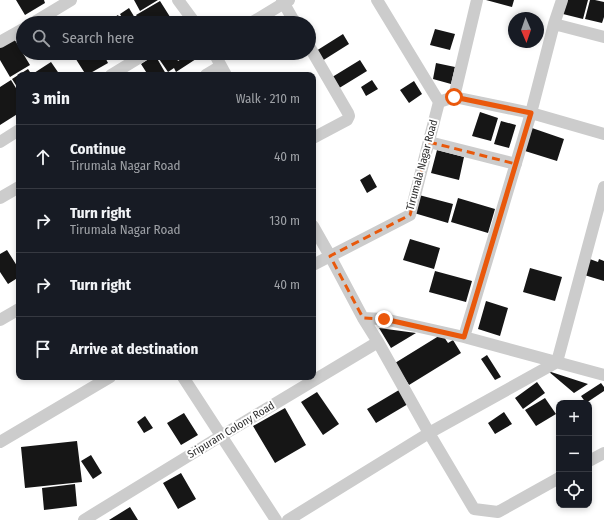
<!DOCTYPE html>
<meta charset="utf-8">
<style>
body{margin:0;font-family:"Fira Sans Condensed",sans-serif;background:#242831;color:#f1f3f6}
.controls{position:absolute;right:12px;bottom:12px;display:grid;overflow:hidden;border-radius:8px;box-shadow:0 2px 6px #0003}
.controls button{width:36px;height:36px;display:grid;place-items:center;padding:0;border:0;border-bottom:1px solid #363941;background:#171b24;color:#f1f3f6;font:20px sans-serif}
.compass{position:absolute;left:508px;top:12px;width:36px;height:36px;border-radius:50%;background:#171b24;box-shadow:0 2px 6px #0003;rotate:178deg}
.stop{position:absolute;width:12px;height:12px;margin:-9px;border:3px solid #ea580c;border-radius:50%;background:#fff}
.stop.end{background:#ea580c;border-color:#fff;box-shadow:0 1px 4px #0008}
.list{margin:0;padding:0;list-style:none}
h2{display:flex;justify-content:space-between;align-items:center;height:52px;margin:0;padding:0 16px;font-size:17px}
h2 small{font-size:13px;font-weight:400;color:#9ea1a6}
.list li{display:grid;grid-template-columns:26px 1fr auto;gap:12px;align-items:center;box-sizing:border-box;height:64px;padding:0 16px;border-top:1px solid #363941}
.list b{display:block;font-size:15px;white-space:nowrap}
.list p{margin:0;font-size:13px;white-space:nowrap;color:#9ea1a6}
.list em{font-size:13px;font-style:normal;color:#9ea1a6}
.icon{flex:none;width:22px;height:22px;fill:none;stroke:currentColor;stroke-width:2;stroke-linecap:round;stroke-linejoin:round}
.map{position:relative;flex:none;width:604px;height:520px;overflow:hidden}
.search{position:absolute;background:#171b24;box-shadow:0 2px 6px #0003;left:16px;top:16px;width:300px;height:44px;display:flex;align-items:center;gap:10px;box-sizing:border-box;padding:0 14px;border-radius:22px;color:#9ea1a6;font-size:15px}
.panel{position:absolute;background:#171b24;box-shadow:0 2px 6px #0003;left:16px;top:72px;width:300px;height:308px;border-radius:8px}
.map>svg:first-child{display:block}
.building{fill:#161616}
.lines{fill:none;stroke-linecap:round;stroke-linejoin:round}
.minor{stroke:#ccc;stroke-width:12}
.route{stroke:#ea580c;stroke-width:5}
.marked{fill:none;stroke:#e8590c;stroke-width:3;stroke-dasharray:8 5;stroke-linejoin:round}
.labels{text-anchor:middle;dominant-baseline:central;stroke-width:4;stroke-linejoin:round;paint-order:stroke}
.street-label{font-size:11px;fill:#2f2f2f;stroke:#fff}
</style>
<div class="map">
<svg width="604" height="520" viewBox="0 0 604 520">
<rect width="100%" height="100%" fill="#fff"/>
<!-- building -->
<path class="building" d="M16,0H44L45,3L25,15Z
M134,0H158L140,11Z
M486,0H514L512,7Z
M566,0H588L583,19L563,14Z
M590,0H595L604,2V17L602,23L585,19Z
M160,1L172,20L166,23H141L136,15Z
M129,8L138,23H125L120,14Z
M118,15L123,23H112L110,20Z
M435,29L455,34L450,50L430,45Z
M343,34L349,44L322,61L316,51Z
M13,37L30,65L10,77L0,60V45Z
M72,53H103L108,63L87,75H86Z
M162,53H173L174,54L176,53H186L177,59L178,61L191,53L196,59L176,72L174,68L168,72L157,56Z
M155,55L166,74L165,75H148L141,64Z
M360,60L367,71L336,90L329,79Z
M51,62L60,75H36L34,73Z
M436,63L455,67L451,84L433,79Z
M28,69L32,75H19V90L12,79Z
M11,80L19,93V113L0,125V87Z
M372,80L378,89L366,96L361,87Z
M414,81L422,94L409,103L400,90Z
M480,112L498,118L491,141L472,136Z
M501,121L516,125L509,148L494,144Z
M532,128L564,139L557,161L525,151Z
M437,150L464,157L459,180L431,173Z
M370,174L377,187L367,193L360,180Z
M419,195L453,204L448,223L414,213Z
M458,198L495,209L488,233L451,222Z
M410,239L440,248L434,269L403,260Z
M7,250L19,269V277L8,284L0,272V254Z
M587,258L598,262L599,259L604,261V281L581,274Z
M530,268L562,277L555,301L523,292Z
M435,271L472,281L466,302L429,292Z
M486,301L508,308L500,336L478,329Z
M379,328L416,333L391,348Z
M442,334L448,343L453,340L461,353L409,385L395,363Z
M487,355L501,377L495,380L481,359Z
M548,371L588,384L574,393Z
M537,382L545,393L523,409L515,398Z
M601,383L604,387V391L586,403L581,396Z
M399,390L408,404L376,423L367,409Z
M317,392L339,424L323,435L301,402Z
M545,398L556,414L536,426L525,410Z
M285,408L306,445L275,463L253,426Z
M504,412L512,424L495,434L488,423Z
M184,413L198,435L181,445L167,423Z
M145,416L153,428L144,433L137,422Z
M77,441L82,482L25,488L21,447Z
M91,455L102,473L93,479L81,461Z
M181,473L196,499L178,509L163,483Z
M75,484L77,506L44,510L42,488Z
M130,507L138,520H109Z"/>
<g class="lines">
<!-- minor -->
<path class="minor" d="M178,0L195,23
M282,0L295,23
M377,0L439,102
M33,23L71,0
M251,23L289,0
M554,24L604,37
M0,42L23,29
M309,46L348,113L349,116L347,120L313,138
M214,53L226,75
M111,75L147,53
M206,75L221,66
M454,97L477,0
M439,102L454,97L531,113L604,134
M0,142L19,130
M429,142L516,164
M0,198L19,187
M313,226L330,256L363,318L378,342L429,433L474,509L498,512L559,478
M313,265L410,215L439,102
M363,318L384,319L464,337L604,375
M0,320L19,309
M464,337L531,113L554,24L562,0
M183,377L276,520
M0,442L110,377
M589,461L604,453
M84,520L221,436L378,342
M288,520L429,433L557,362L604,187"/>
</g>
<g class="lines">
<!-- route -->
<path class="route" d="M384,319L464,337L531,113L454,97"/>
</g>
<!-- marked area -->
<path class="marked" d="M429,142L516,164L464,337L384,319L363,318L330,256L410,215Z"/>
<g class="labels">
<!-- street labels -->
<g class="street-label">
<text transform="translate(422 165) rotate(-75)">Tirumala Nagar Road</text>
<text transform="translate(231 430) rotate(-31)">Sripuram Colony Road</text>
</g>
</g>
</svg>
<div class="controls">
<button>+</button>
<button>−</button>
<button><svg class="icon" aria-label="locate" viewBox="0 0 24 24"><circle cx="12" cy="12" r="6"/><path d="M12 2v4M12 18v4M2 12h4M18 12h4"/></svg></button>
</div>
<svg class="compass" viewBox="-18 -18 36 36"><path d="M0-13l5 13h-10z" fill="#e53935"/><path d="M0 13l5-13h-10z" fill="#9ea1a6"/></svg>
<div class="stop" style="left:454px;top:97px"></div>
<div class="stop end" style="left:384px;top:319px"></div>
<div class="search"><svg class="icon" aria-label="search" viewBox="0 0 24 24"><circle cx="10" cy="10" r="6"/><path d="M15 15l6 6"/></svg>Search here</div>
<section class="panel">
<h2>3 min<small>Walk · 210 m</small></h2>
<ul class="list">
<li><svg class="icon" aria-label="ahead" viewBox="0 0 24 24"><path d="M12 20V5M6 11l6-6 6 6"/></svg><div><b>Continue</b><p>Tirumala Nagar Road</p></div><em>40 m</em></li>
<li><svg class="icon" aria-label="right" viewBox="0 0 24 24"><path d="M7 20v-9h11M14 6l5 5-5 5"/></svg><div><b>Turn right</b><p>Tirumala Nagar Road</p></div><em>130 m</em></li>
<li><svg class="icon" aria-label="right" viewBox="0 0 24 24"><path d="M7 20v-9h11M14 6l5 5-5 5"/></svg><div><b>Turn right</b></div><em>40 m</em></li>
<li><svg class="icon" aria-label="arrive" viewBox="0 0 24 24"><path d="M6 21V4h12l-3 4 3 4H6"/></svg><div><b>Arrive at destination</b></div></li>
</ul>
</section>
</div>
